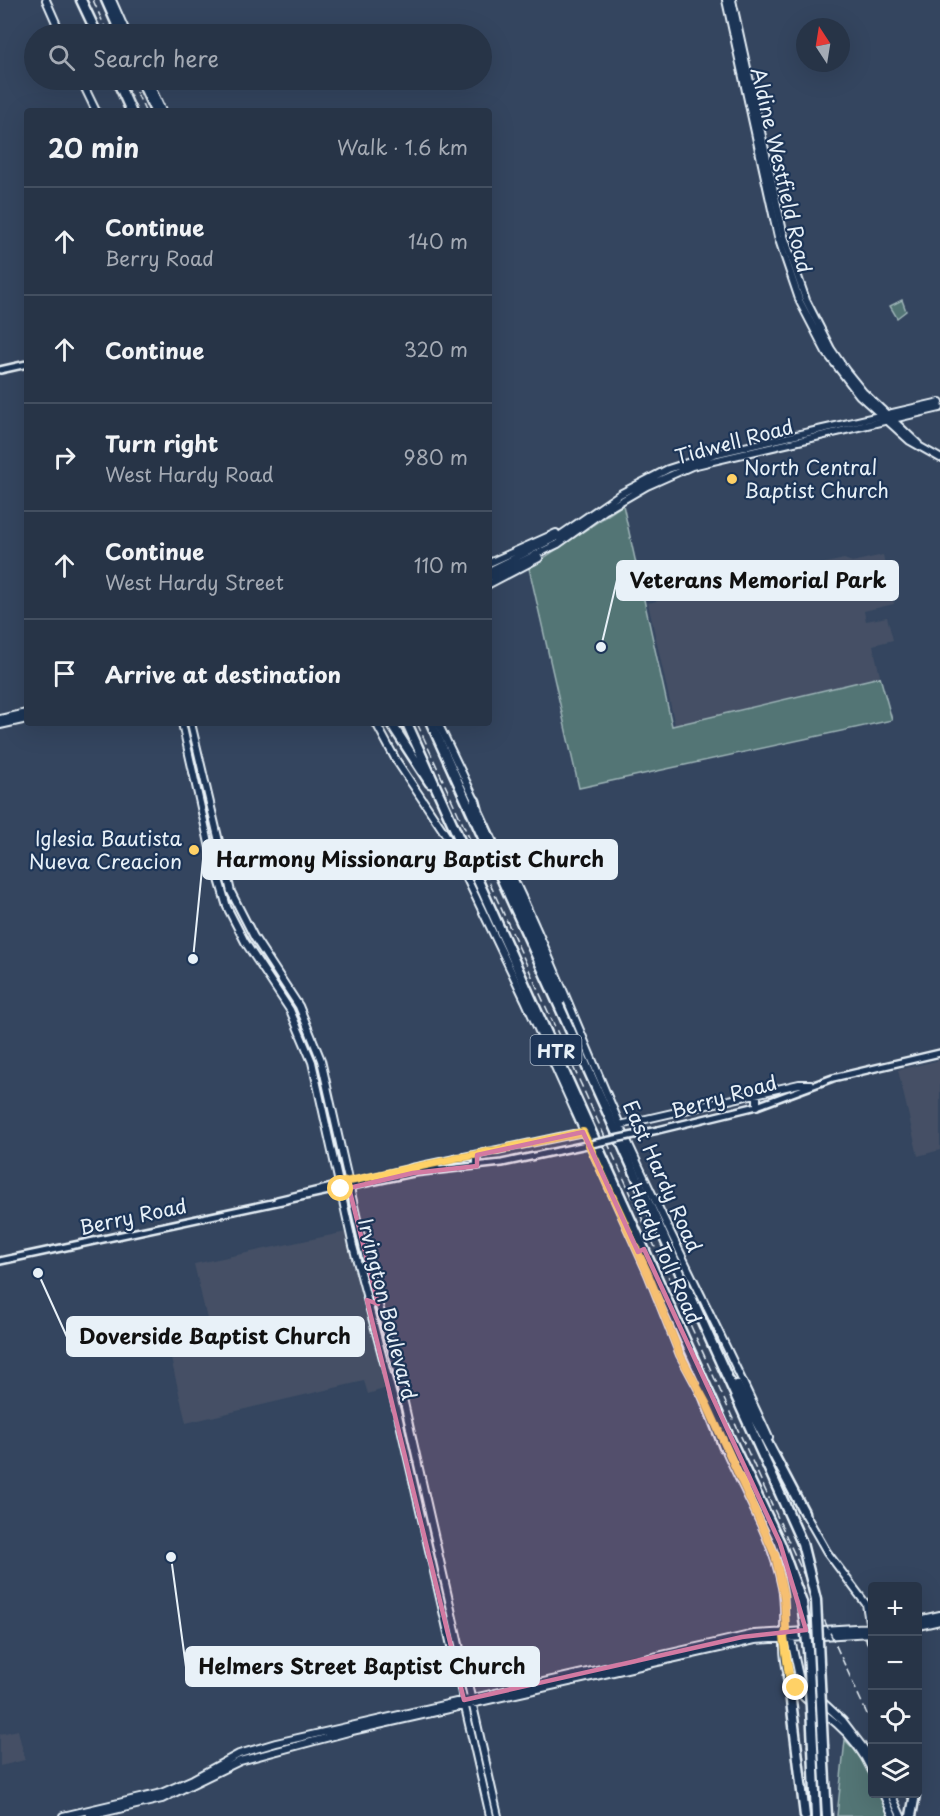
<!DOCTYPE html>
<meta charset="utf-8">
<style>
body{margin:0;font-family:"Playpen Sans",sans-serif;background:#333f52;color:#f1f3f6}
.controls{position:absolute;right:18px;bottom:18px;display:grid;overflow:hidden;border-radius:6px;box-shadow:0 6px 24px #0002}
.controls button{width:54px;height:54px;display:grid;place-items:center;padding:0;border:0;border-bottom:2px solid #434f60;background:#273447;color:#f1f3f6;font:30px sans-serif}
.compass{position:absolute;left:796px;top:18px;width:54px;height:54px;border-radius:50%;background:#273447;box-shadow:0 6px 24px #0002;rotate:348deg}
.stop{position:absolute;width:18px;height:18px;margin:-14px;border:4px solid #ffd166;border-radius:50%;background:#fff}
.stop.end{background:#ffd166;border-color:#fff;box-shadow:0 2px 6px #0008}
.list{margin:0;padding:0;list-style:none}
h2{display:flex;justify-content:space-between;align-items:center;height:78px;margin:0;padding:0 24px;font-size:26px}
h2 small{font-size:20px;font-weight:400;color:#a4aab4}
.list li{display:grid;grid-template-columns:39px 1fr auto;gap:18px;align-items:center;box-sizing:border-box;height:108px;padding:0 24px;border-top:2px solid #434f60}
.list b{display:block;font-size:22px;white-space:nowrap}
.list p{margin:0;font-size:20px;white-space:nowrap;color:#a4aab4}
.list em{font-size:20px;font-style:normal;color:#a4aab4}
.icon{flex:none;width:33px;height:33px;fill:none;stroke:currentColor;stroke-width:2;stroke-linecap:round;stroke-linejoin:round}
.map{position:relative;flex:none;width:940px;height:1816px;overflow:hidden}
.search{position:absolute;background:#273447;box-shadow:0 6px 24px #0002;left:24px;top:24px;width:468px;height:66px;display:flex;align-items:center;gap:15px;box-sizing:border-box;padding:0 21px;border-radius:33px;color:#a4aab4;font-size:22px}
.panel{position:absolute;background:#273447;box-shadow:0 6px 24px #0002;left:24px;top:108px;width:468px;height:618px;border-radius:6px}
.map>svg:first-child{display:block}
.built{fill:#445065}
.green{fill:#527575;stroke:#9db3b6;stroke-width:1.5}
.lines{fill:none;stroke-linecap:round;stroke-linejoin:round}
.tertiary-casing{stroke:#e8f1f8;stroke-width:10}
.secondary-casing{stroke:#e8f1f8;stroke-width:10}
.motorway-casing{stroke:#e8f1f8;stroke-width:13}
.tertiary{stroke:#1d3557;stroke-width:5}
.secondary{stroke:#1d3557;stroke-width:6}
.motorway{stroke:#1d3557;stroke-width:8}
.rail{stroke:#e8f1f8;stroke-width:1.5;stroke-dasharray:9 4.5;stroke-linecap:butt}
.tertiary-bridge-casing{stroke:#e8f1f8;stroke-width:10;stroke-linecap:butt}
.motorway-bridge-casing{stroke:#e8f1f8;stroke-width:13;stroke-linecap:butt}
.tertiary-bridge{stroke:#1d3557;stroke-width:5}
.motorway-bridge{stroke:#1d3557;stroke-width:8}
.route{stroke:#ffd166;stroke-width:8}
.marked{fill:#d37aa2;fill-opacity:0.2;stroke:#d37aa2;stroke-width:4.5;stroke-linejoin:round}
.poi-dot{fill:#ffd166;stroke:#1d3557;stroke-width:2}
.labels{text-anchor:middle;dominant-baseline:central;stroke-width:4.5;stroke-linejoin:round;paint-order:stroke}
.shield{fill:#1d3557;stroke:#abb9c8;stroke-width:1.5}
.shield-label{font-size:18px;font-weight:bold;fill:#e8f1f8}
.street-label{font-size:20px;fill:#e8f1f8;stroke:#1d3557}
.poi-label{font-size:20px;fill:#e8f1f8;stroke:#1d3557;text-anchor:start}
.leader{fill:none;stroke:#e8f1f8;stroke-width:2}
.callout-dot{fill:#e8f1f8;stroke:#1d3557;stroke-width:2}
.callout{fill:#e8f1f8;stroke:#e8f1f8;stroke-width:2}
.callout-label{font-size:21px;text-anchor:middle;font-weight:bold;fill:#111}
</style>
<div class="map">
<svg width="940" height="1816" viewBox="0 0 940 1816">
<rect width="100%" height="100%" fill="#34455f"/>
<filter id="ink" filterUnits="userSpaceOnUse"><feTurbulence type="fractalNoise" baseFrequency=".0167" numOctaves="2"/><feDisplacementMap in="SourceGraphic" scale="12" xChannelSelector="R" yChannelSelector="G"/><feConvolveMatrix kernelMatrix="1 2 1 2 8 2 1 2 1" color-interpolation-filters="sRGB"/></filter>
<g filter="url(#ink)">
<!-- built -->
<path class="built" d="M883,555L894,604L864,611L866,621L887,617L893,640L873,645L880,676L675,725L648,603L844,559L852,562Z
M940,1060V1150L918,1156L898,1070Z
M346,1232L387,1388L368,1394L364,1381L186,1423L168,1346L211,1336L194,1264Z
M18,1730L25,1760L0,1766V1734Z"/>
<!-- green -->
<path class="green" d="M902,300L906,311L897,318L890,306Z
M623,505L672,726L880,677L892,720L579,788L529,568Z
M845,1740C861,1756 872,1770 872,1794H879L889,1816H837Z"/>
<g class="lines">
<defs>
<path id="tertiary" d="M0,370L27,364
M658,1130L757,1106L833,1078L940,1053
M277,1200L412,1168H437
M0,1261L413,1173L502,1163L558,1151"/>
<path id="secondary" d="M46,0L61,34
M112,0L127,34
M726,0L778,237L800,302L826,352L859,395L910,441L940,458
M732,0L784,236L806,300L831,349L846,371L863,392L918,444
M81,80L96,111
M148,80L162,111
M489,563L556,533
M489,571L559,536L620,494L668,469L718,453L940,402
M489,577L558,544L604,511L647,486L692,466L940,408
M489,584L539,558
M0,719L27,713
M182,723L210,848L227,907L245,942L290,1010L312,1062L353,1246L398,1415L490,1816
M191,723L231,892L254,937L299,1006L321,1060L367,1263L395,1363L498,1816
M376,723L396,760L446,835L525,1000L648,1274L680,1355L701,1394
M438,723L477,804
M0,725L27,719
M501,853C546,943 581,1036 621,1127C668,1232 722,1334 769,1438
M757,1094V1106
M620,1125L799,1084H811
M477,1155V1166
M412,1168L583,1132
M723,1444C743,1491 772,1536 782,1587C788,1615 779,1652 789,1677C798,1698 821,1710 837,1724C851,1736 864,1754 872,1771
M803,1510L827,1552L866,1604L871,1634
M918,1620L940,1615
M918,1626L940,1621
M790,1635L800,1681L843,1721L872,1759
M883,1794L893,1816
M891,1794L901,1816
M63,1816L161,1793L193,1779L239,1754L276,1743L754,1634L872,1627
M89,1816L162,1799L240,1761L352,1731L755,1640L872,1633"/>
<path id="motorway" d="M81,0L97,34
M106,0L121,34
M117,80L131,111
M141,80L155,111
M391,723L430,783
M407,723L722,1422L780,1543L802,1603
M431,723L768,1467
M475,801L478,812L541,949L561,1000
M737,1385L804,1512
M701,1389L724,1447
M871,1634L872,1640
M788,1676L805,1816
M823,1746L827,1816
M813,1747L816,1816"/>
</defs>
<!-- tertiary casing -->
<use href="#tertiary" class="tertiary-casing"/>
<!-- secondary casing -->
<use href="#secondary" class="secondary-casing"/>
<!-- motorway casing -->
<use href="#motorway" class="motorway-casing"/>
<!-- tertiary -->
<use href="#tertiary" class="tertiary"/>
<!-- secondary -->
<use href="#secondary" class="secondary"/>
<!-- motorway -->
<use href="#motorway" class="motorway"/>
<!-- rail -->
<path class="rail" d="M93,0L108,34
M131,80L145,111
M417,723L872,1725
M906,1794L916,1816"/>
<defs>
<path id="tertiary-bridge" d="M558,1151L658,1130"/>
<path id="motorway-bridge" d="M768,1467L802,1543L816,1600L823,1746
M802,1603L808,1650L813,1747
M911,1816L915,1794"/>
</defs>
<!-- tertiary-bridge casing -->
<use href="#tertiary-bridge" class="tertiary-bridge-casing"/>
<!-- motorway-bridge casing -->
<use href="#motorway-bridge" class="motorway-bridge-casing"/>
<!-- tertiary-bridge -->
<use href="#tertiary-bridge" class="tertiary-bridge"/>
<!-- motorway-bridge -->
<use href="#motorway-bridge" class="motorway-bridge"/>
</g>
</g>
<g class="lines" filter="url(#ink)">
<!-- route -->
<path class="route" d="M341,1189L340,1183L583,1132L648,1274L680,1355L707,1405L775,1555L784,1597L786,1631L784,1637L789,1676L796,1688"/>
</g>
<!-- marked area -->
<path class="marked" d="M583,1132L638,1252L644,1249L780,1543L806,1630L742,1637L464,1700L367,1300L378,1304L349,1188L413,1173L477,1166V1155Z"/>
<!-- markers -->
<g class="poi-dot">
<circle cx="732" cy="479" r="6"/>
<circle cx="194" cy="850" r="6"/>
</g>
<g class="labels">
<!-- shield labels -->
<rect class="shield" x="530.5" y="1035" width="51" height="30" rx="4.5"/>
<g class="shield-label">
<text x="556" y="1050">HTR</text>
</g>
<!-- street labels -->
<g class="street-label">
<text transform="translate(782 170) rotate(77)">Aldine Westfield Road</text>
<text transform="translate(734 441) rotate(-15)">Tidwell Road</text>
<text transform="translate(724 1096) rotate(-16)">Berry Road</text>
<text transform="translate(663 1176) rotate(66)">East Hardy Road</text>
<text transform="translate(133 1216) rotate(-12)">Berry Road</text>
<text transform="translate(665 1253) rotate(66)">Hardy Toll Road</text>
<text transform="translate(388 1309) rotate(76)">Irvington Boulevard</text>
</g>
<!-- poi labels -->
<g class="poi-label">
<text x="744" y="467">North Central<tspan x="744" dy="23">Baptist Church</tspan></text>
<text x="182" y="838" text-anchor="end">Iglesia Bautista<tspan x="182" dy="23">Nueva Creacion</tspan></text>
</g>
</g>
<!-- callouts -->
<path class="leader" d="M601 647L617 580M193 959L203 859M38 1273L67 1337M171 1557L186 1667"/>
<g class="callout-dot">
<circle cx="601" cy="647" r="6"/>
<circle cx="193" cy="959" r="6"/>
<circle cx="38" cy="1273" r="6"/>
<circle cx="171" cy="1557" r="6"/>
</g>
<g class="callout">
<rect x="617" y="561" width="281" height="39" rx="6"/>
<rect x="203" y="840" width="414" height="39" rx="6"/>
<rect x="67" y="1317" width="297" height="39" rx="6"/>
<rect x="186" y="1647" width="353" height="39" rx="6"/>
</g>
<g class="callout-label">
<text x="758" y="588">Veterans Memorial Park</text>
<text x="410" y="867">Harmony Missionary Baptist Church</text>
<text x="215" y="1344">Doverside Baptist Church</text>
<text x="362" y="1674">Helmers Street Baptist Church</text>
</g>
</svg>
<div class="controls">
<button>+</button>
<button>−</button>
<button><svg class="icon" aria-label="locate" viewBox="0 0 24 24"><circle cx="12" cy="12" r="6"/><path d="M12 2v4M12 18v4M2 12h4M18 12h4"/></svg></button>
<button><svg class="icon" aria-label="layers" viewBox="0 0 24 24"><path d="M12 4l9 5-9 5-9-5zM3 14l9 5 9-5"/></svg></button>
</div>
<svg class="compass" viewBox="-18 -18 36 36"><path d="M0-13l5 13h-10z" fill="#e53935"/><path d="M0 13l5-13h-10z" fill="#a4aab4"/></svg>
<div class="stop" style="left:341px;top:1189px"></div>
<div class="stop end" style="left:796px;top:1688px"></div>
<div class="search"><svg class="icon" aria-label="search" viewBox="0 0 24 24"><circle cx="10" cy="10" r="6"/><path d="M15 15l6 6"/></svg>Search here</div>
<section class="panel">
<h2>20 min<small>Walk · 1.6 km</small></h2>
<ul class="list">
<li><svg class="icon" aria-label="ahead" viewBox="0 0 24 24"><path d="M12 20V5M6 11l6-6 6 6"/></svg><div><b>Continue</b><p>Berry Road</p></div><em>140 m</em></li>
<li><svg class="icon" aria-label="ahead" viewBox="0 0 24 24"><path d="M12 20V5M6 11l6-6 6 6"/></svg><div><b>Continue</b></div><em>320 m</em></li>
<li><svg class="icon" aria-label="right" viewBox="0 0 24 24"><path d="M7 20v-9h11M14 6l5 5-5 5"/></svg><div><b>Turn right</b><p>West Hardy Road</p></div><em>980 m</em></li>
<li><svg class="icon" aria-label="ahead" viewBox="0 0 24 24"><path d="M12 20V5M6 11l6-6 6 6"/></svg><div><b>Continue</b><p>West Hardy Street</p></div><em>110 m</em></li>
<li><svg class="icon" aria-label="arrive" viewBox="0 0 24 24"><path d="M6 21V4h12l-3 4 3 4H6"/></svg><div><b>Arrive at destination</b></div></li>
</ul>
</section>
</div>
